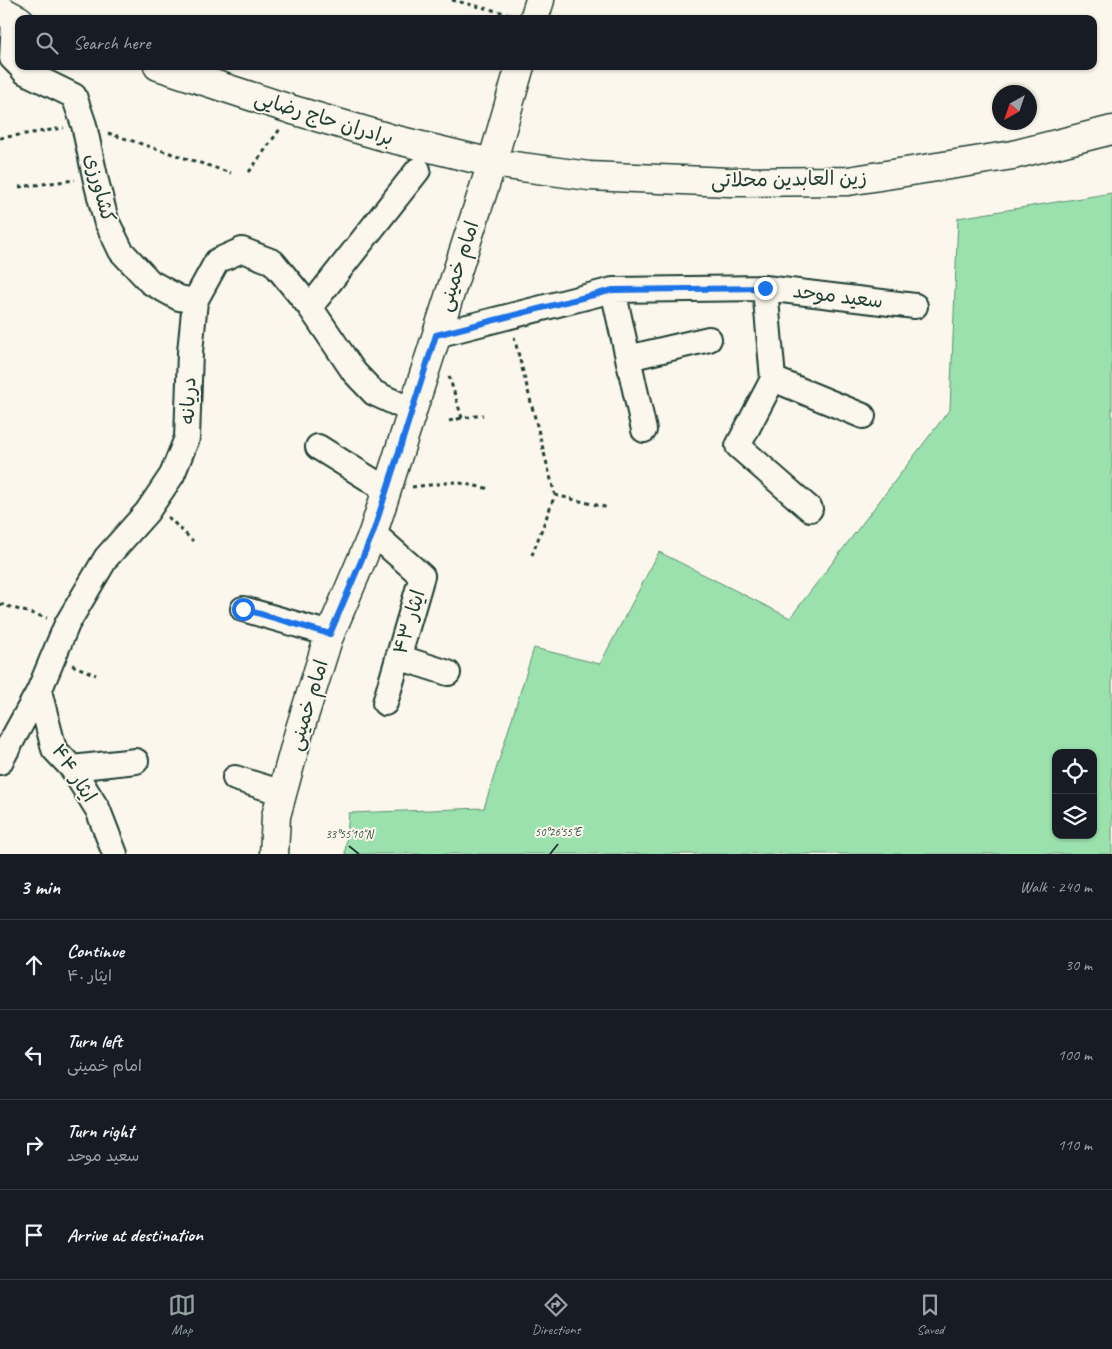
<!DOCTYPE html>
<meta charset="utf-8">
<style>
body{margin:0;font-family:Caveat,"Playpen Sans Arabic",sans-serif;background:#20242c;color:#f1f3f6}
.controls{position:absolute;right:15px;bottom:15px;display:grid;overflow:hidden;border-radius:10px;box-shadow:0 1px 4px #0004}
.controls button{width:45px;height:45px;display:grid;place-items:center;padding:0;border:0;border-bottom:1px solid #363941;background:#171b24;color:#f1f3f6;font:25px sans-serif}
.compass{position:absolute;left:992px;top:85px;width:45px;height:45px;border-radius:50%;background:#171b24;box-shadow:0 1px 4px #0004;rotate:220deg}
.stop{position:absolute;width:15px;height:15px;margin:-11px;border:4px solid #1a73e8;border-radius:50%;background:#fff}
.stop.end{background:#1a73e8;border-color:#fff;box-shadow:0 1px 5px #0008}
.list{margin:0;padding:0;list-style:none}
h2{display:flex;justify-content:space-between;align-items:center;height:65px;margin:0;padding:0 20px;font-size:21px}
h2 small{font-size:16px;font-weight:400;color:#9ea1a6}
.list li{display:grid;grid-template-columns:32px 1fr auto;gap:15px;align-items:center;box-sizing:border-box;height:90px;padding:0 20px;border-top:1px solid #363941}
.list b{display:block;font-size:19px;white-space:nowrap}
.list p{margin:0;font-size:16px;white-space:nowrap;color:#9ea1a6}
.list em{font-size:16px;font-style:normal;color:#9ea1a6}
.icon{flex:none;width:28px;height:28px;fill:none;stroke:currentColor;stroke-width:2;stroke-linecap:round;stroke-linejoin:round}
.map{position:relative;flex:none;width:1112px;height:854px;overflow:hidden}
.search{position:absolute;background:#171b24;box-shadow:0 1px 4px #0004;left:15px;right:15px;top:15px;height:55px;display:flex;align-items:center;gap:12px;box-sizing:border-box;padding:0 18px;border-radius:10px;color:#9ea1a6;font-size:19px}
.sheet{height:425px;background:#171b24}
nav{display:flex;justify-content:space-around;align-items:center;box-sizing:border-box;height:70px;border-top:1px solid #363941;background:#171b24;font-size:14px;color:#9ea1a6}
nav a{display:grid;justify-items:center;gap:2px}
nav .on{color:#92a19f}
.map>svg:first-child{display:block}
.green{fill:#9be1ae;stroke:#5d8f71;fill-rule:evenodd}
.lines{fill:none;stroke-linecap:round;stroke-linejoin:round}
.street-casing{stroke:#1f3d34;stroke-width:28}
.secondary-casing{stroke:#1f3d34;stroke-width:31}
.path{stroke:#1f3d34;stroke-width:3;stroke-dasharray:4 4;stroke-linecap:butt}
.street{stroke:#fbf7ec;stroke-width:24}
.secondary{stroke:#fbf7ec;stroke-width:28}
.route{stroke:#1a73e8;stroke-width:6}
.ticks{fill:none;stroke:#1f3d34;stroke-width:2}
.labels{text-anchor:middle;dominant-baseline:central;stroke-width:4;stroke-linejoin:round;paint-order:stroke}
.street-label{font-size:20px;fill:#1f3d34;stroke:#fbf7ec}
.ticks-label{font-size:12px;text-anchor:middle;fill:#1f3d34;stroke:#fbf7ec;stroke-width:4;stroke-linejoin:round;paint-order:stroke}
</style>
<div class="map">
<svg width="1112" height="854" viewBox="0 0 1112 854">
<rect width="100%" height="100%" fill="#fbf7ec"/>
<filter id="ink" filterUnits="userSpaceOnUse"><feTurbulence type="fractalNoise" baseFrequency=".02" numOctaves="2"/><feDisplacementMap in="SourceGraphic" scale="10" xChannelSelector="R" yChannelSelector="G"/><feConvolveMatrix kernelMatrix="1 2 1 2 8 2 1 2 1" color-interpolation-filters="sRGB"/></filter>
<g filter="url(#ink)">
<!-- green -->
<path class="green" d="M1112,193V854H345L349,813L484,808L534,648L600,664L659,552L790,618L950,409L958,218ZM1056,753H1093V835H1056Z"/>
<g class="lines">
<defs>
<path id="street" d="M14,18L12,58L19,65
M20,66L25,72L74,96L84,125L96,181L106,220L121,251L150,282L179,298L195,301
M765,288L773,379L738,446L810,509
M613,290L644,430
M310,307L418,170
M436,335L613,290L765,288L915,306
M628,358L709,339
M773,379L863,416
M318,447L387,490
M373,533L422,576L385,703
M243,609L330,634
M398,657L448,673
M39,691L54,749L72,768L98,810L115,854
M0,762L39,691L67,624L106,558L147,512L172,475L187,438L190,352L195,301L217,261L242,250L273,262L310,307L354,372L374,393L411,410
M72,768L136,761
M235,778L283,793"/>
<path id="secondary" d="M0,10L19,20
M534,19L540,0
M158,66L293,110L389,138L492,163L589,176L729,182L848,181L1013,155L1112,130
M274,854L276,816L299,732L328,639L373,533L492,163L520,66"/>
</defs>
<!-- street casing -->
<use href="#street" class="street-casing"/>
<!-- secondary casing -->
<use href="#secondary" class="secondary-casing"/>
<!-- path -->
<path class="path" d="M452,0L513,15
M108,133L231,173
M0,138L64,128
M249,172L280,129
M19,187L75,180
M514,337L555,495L532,555
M449,376L462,418L483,415
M449,421L462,418
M412,487L455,482L491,489
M555,495L609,508
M168,517L193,541
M0,604L47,618
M72,665L96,675"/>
<!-- street -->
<use href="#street" class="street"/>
<!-- secondary -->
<use href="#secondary" class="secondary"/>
</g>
</g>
<g class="lines" filter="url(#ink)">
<!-- route -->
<path class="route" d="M243,609L330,634L373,533L436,335L613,290L765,288"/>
</g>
<!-- ticks -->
<path class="ticks" d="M349,846L359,854M550,854L558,844"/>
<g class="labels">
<!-- street labels -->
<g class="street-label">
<text transform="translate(324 118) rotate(17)">برادران حاج رضایی</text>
<text transform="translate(789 179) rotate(-1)">زین العابدین محلاتی</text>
<text transform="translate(100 188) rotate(75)">کشاورزی</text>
<text transform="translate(458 266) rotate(-72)">امام خمینی</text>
<text transform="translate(838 296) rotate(7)">سعید موحد</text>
<text transform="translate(188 401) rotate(-88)">دریانه</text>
<text transform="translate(409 622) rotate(-73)">ایثار ۴۳</text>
<text transform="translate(308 705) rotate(-73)">امام خمینی</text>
<text transform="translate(74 773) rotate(57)">ایثار ۴۴</text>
</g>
</g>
<g class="ticks-label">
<text x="558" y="836">50°26'55"E</text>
<text x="349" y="838">33°55'10"N</text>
</g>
</svg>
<div class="controls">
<button><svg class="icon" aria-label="locate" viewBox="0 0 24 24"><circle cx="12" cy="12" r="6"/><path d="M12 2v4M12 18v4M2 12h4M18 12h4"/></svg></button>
<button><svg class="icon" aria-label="layers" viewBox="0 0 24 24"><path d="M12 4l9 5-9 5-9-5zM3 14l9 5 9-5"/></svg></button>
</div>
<svg class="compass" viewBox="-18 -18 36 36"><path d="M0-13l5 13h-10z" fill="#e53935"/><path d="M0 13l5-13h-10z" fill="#9ea1a6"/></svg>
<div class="stop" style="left:243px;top:609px"></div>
<div class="stop end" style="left:765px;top:288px"></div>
<div class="search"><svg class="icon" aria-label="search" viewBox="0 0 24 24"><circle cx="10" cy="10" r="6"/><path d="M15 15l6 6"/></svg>Search here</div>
</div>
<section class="sheet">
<h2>3 min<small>Walk · 240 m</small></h2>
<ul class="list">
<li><svg class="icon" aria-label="ahead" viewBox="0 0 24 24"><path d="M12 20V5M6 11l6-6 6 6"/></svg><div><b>Continue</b><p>ایثار ۴۰</p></div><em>30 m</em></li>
<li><svg class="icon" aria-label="left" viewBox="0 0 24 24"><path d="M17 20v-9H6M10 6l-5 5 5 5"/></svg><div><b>Turn left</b><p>امام خمینی</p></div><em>100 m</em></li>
<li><svg class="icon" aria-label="right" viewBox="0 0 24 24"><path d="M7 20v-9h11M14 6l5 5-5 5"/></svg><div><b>Turn right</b><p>سعید موحد</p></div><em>110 m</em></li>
<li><svg class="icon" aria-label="arrive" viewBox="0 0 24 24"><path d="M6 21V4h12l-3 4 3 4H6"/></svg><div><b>Arrive at destination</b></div></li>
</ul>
</section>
<nav>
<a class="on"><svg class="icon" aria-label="map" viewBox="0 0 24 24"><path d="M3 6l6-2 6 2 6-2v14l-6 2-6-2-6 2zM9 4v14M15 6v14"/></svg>Map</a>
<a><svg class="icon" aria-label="directions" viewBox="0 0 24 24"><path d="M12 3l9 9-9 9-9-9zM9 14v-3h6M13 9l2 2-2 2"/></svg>Directions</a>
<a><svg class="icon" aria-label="saved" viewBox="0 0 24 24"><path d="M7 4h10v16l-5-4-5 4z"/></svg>Saved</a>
</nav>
